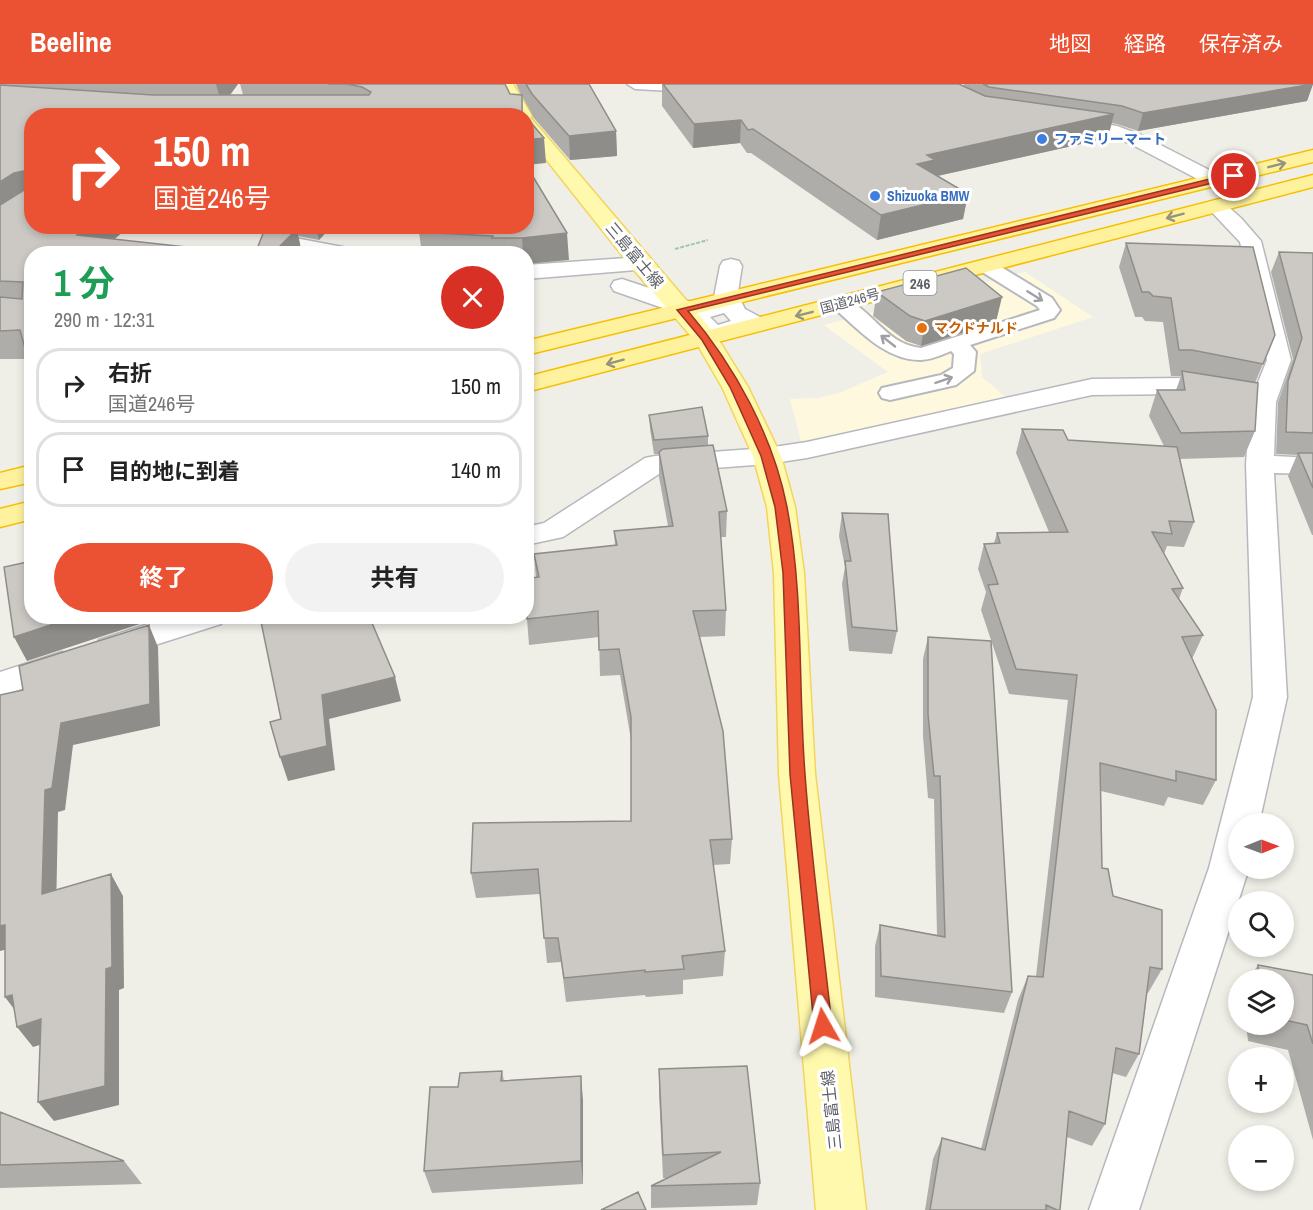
<!DOCTYPE html>
<html lang="ja">
<head>
<meta charset="utf-8">
<style>
	body { margin:0; font-family:"Archivo Narrow","Noto Sans JP",sans-serif; background:#f2f2f2; color:#222; height:100vh; display:flex; flex-direction:column; font-size:22px; white-space:nowrap }
	* { box-sizing:border-box; margin:0 }
	p { font-size:20px; color:#767676 }
	.icon { flex:none; width:33px; height:33px; fill:none; stroke:currentColor; stroke-width:2; stroke-linecap:round; stroke-linejoin:round }
	.map { position:relative; flex:1; overflow:hidden }
	.details { position:absolute; left:24px; top:162px; width:510px; height:378px; display:flex; flex-direction:column; background:#fff; border-radius:24px; box-shadow:0 3px 9px #0003 }
	.details>* { flex:none }
	.hud { position:absolute; left:24px; top:24px; width:510px; height:126px; border-radius:24px; box-shadow:0 3px 9px #0003; background:#ea5233; color:#fff; overflow:hidden }
	.needle { width:39px; rotate:89deg }
	.tools { position:absolute; left:1228px; top:729px; display:grid; gap:12px }
	.tools a { display:grid; place-items:center; width:66px; height:66px; border-radius:50%; background:#fff; box-shadow:0 3px 9px #0003; font-size:30px }
	.pin { position:absolute; display:grid; place-items:center; width:51px; height:51px; color:#fff; margin:-26px; border:3px solid #fff; border-radius:50%; box-shadow:0 2px 6px #0007 }
	.me { position:absolute; width:66px; margin:-33px; rotate:354deg; stroke-linejoin:round; filter:drop-shadow(0 0 4px #0008) }
	.turn { display:flex; align-items:center; gap:21px; height:126px; padding:0 30px; font-size:27px }
	.turn .icon { width:78px; height:78px; stroke-width:2.5 }
	.turn b { display:block; font-size:42px; line-height:51px }
	.round { display:grid; place-items:center; flex:none; width:63px; height:63px; border-radius:32px; background:#f2f2f2 }
	.head { display:flex; align-items:center; justify-content:space-between; height:102px; padding:0 30px }
	h1 { font-size:36px; font-weight:700; line-height:45px; color:#1e9e55 }
	.button { display:flex; gap:12px; margin-top:auto; padding:12px 30px }
	.button a { flex:1; height:69px; border-radius:36px; background:#ea5233; color:#fff; font-size:24px; font-weight:700; line-height:69px; text-align:center }
	.button a+a { background:#f2f2f2; color:#222 }
	ul { padding:0; list-style:none }
	li { display:flex; align-items:center; gap:18px; height:75px; margin:0 12px 9px; padding:0 18px; border:3px solid #e0e0e0; border-radius:24px }
	li div { flex:1 }
	li b { display:block; font-size:22px }
	li em { font-style:normal }
	header { display:flex; align-items:center; gap:36px; box-sizing:border-box; height:84px; padding:0 30px; background:#ea5233; color:#fff }
	header strong { font-size:28px }
	nav { display:flex; gap:33px; margin-inline-start:auto; font-size:21px }
	.map>svg:first-child { display:block }
	.commercial { fill:#fef9de }
	.lines { fill:none; stroke-linecap:round; stroke-linejoin:round }
	.service-casing { stroke:#b7b8bd; stroke-width:4 }
	.pedestrian-casing { stroke:#b7b8bd; stroke-width:3 }
	.minor-casing { stroke:#b7b8bd; stroke-width:3 }
	.primary-casing { stroke:#f2d55e; stroke-width:3 }
	.trunk-casing { stroke:#f7bf00; stroke-width:3 }
	.path { stroke:#9dc8ad; stroke-width:2; stroke-dasharray:4 1.5; stroke-linecap:butt }
	.service { fill:#fff; fill-rule:evenodd }
	.pedestrian { fill:#fff; fill-rule:evenodd }
	.minor { fill:#fff; fill-rule:evenodd }
	.primary { fill:#fff9ad; fill-rule:evenodd }
	.trunk { fill:#fef29f; fill-rule:evenodd }
	.wall { fill:#afada9 }
	.shaded-wall { fill:#8f8d89 }
	.building { fill:#ccc9c4; stroke:#8f8d89; stroke-width:1.5 }
	.oneway { stroke:#96947b }
	.oneway2 { stroke:#9ea0a4 }
	.route { fill:#ea5233; stroke:#983521; stroke-width:1.5 }
	.shop-dot { fill:#3f7fe0; stroke:#fff; stroke-width:2 }
	.food-dot { fill:#e8710a; stroke:#fff; stroke-width:2 }
	.labels { text-anchor:middle; dominant-baseline:central; stroke-width:6; stroke-linejoin:round; paint-order:stroke }
	.far-shop-label { font-size:14px; font-weight:bold; fill:#366cbe; stroke:#fff; text-anchor:start }
	.far-street-label { font-size:14px; fill:#5e6167; stroke:#fff }
	.far-food-label { font-size:14px; font-weight:bold; fill:#c56008; stroke:#fff; text-anchor:start }
	.shield { fill:#fff; stroke:#8e9095; stroke-width:1.5 }
	.shield-label { font-size:15px; font-weight:bold; fill:#5e6167 }
	.street-label { font-size:16px; fill:#5e6167; stroke:#fff }
</style>
</head>
<body>
<header>
<strong>Beeline</strong>
<nav><a>地図</a><a>経路</a><a>保存済み</a></nav>
</header>
<div class="map">
<svg width="1313" height="1126" viewBox="0 0 1313 1126">
	<rect width="100%" height="100%" fill="#f0efe7"/>
	<!-- commercial -->
	<path class="commercial" d="M1025 188 1093 233 980 270 982 293 1009 316 918 336 801 357 790 315 818 314 839 309 888 288 824 241Z"/>
	<g class="lines">
		<defs>
			<path id="service" d="M986 176 993 178 1052 214 1060 226 1054 234 970 261 976 268 974 287 956 301 890 316 882 314 879 309 882 304 941 291 953 284 954 270 951 267C942 271 930 276 920 276 885 276 858 245 834 224L831 220 834 216C839 215 844 213 848 216 874 229 888 261 921 264L1040 226 1037 222 979 186 977 182 979 178Z"/>
			<path id="pedestrian" d="M731 175 739 177 742 182 737 214 740 215 745 225 762 234 766 239 762 244 709 257 701 255 696 245 680 230 614 207 611 202 614 197 622 195 700 221 713 218 720 182 723 177ZM724 229 731 237 718 241 710 233Z"/>
			<path id="minor" d="M627 0H711L715 4 707 9 635 5Z
				M1064 34 1117 42 1141 51 1221 92 1224 96 1221 100H1207L1129 59 1107 51 1058 43 1055 39 1058 35Z
				M1216 116 1223 118 1241 134 1261 157 1291 276 1276 318 1274 372 1313 374V390L1274 389 1287 613 1259 740H1239V784H1249L1139 1126H1089L1209 784 1253 613 1246 380 1250 323 1183 310 1092 311 807 374 767 380 662 388 563 453 526 461V443L544 439 645 374 655 372 767 364 807 358 1092 295 1183 294 1254 308 1267 276 1240 158 1206 122 1209 118Z
				M264 142H285L295 154 348 164 356 165 358 170C337 170 299 174 281 164 274 160 267 152 264 146Z
				M641 173 649 175 652 180 649 185 526 195V181Z
				M173 532H226L221 540 111 575 99 572 94 564 99 556Z
				M62 568 74 572 79 580 74 588 0 612V588Z"/>
			<path id="primary" d="M497 0H513L532 32 531 34 715 250 748 303 781 372 795 423 804 489 815 690 866 1126H816L779 690 774 489 767 423 753 372 722 303 696 258 633 185 526 50V32H514Z"/>
			<path id="trunk" d="M1313 66V78L526 271V257Z
				M1313 91V103L526 308V293Z
				M32 381V398L0 405V389Z
				M32 417V435L0 443V425Z"/>
		</defs>
		<!-- service casing -->
		<use href="#service" class="service-casing"/>
		<!-- pedestrian casing -->
		<use href="#pedestrian" class="pedestrian-casing"/>
		<!-- minor casing -->
		<use href="#minor" class="minor-casing"/>
		<!-- primary casing -->
		<use href="#primary" class="primary-casing"/>
		<!-- trunk casing -->
		<use href="#trunk" class="trunk-casing"/>
		<!-- path -->
		<path class="path" d="M675 165 708 156"/>
		<!-- service -->
		<use href="#service" class="service"/>
		<!-- pedestrian -->
		<use href="#pedestrian" class="pedestrian"/>
		<!-- minor -->
		<use href="#minor" class="minor"/>
		<!-- primary -->
		<use href="#primary" class="primary"/>
		<!-- trunk -->
		<use href="#trunk" class="trunk"/>
	</g>
	<!-- wall -->
	<path class="wall" d="M0 0H238L230 11H243L240 0H505L510 10 521 11 516 0H589L616 47 617 72 570 76 534 34 522 12 523 29 32 32V287L28 275H0Z
		M662 0 963 2 964 0H1313L1307 17 1138 47 1117 40 1111 39 1108 54 938 92 968 110 963 135 877 156 751 69H747L740 59 693 64 662 22Z
		M288 142H332L319 156 298 152 302 170Z
		M351 142H526L569 176 526 170H422L419 148 420 147Z
		M1126 159 1275 251 1255 299V347L1244 373 1180 375 1194 438 1184 463 1167 462 1164 470 1183 504 1179 515 1203 551 1192 575 1216 696 1203 721 1168 713 1164 722 1101 707 1102 784 1113 812 1162 885 1148 909H1147L1139 970 1126 993 1112 989 1105 1040 1092 1062 1067 1053 1060 1126H925L933 1075 942 1054 981 1065 1018 916 1028 892H1036L1068 616 1009 610 981 526 986 508 978 485 984 460 994 459 997 449 1049 448 1016 369 1022 345 1068 356 1164 362 1149 332 1157 306H1176L1181 292H1171L1163 238 1145 237 1142 233H1135L1119 183Z
		M1279 168 1313 169V451H1312L1288 392 1297 371 1276 370 1278 318 1293 275 1271 188Z
		M877 208 996 238 921 262 906 257 873 232Z
		M649 331 708 352V362L727 427 726 453H721L726 526 725 552 700 553 732 755 730 780 713 781 725 867 723 892 683 896V910L646 913 645 911 566 918 561 878 547 879 540 810 476 814 471 789 631 737V656L620 591 600 592 599 553 529 561 527 535 536 494 534 470 615 462 614 447 668 442 659 393V370H654L650 345Z
		M842 429 897 547 892 570 849 567 842 500 845 483 839 452Z
		M928 553 1012 908 1004 929 875 913V862L880 841 937 851 934 715 928 714 923 652V575Z
		M1258 881 1313 891V1056L1288 966 1248 957 1246 940H1284V896H1248Z
		M659 985 760 1099 757 1121 651 1124V1102L667 1094H663L659 1009Z
		M502 987 504 997 583 1016V1100L432 1109 424 1087 458 1003Z
		M0 1028 124 1077 142 1100 0 1104Z"/>
	<!-- shaded-wall -->
	<path class="shaded-wall" d="M216 0H238L222 22Z
		M1313 0 1307 17 1138 47 1143 29Z
		M1114 30 1108 54 932 93 917 80 927 71Z
		M741 36 740 59 693 64 694 40Z
		M616 47 617 72 570 76 569 52Z
		M544 54 546 79 526 81V56Z
		M24 87V114L0 130V98L14 89Z
		M968 110 963 135 877 156 881 131Z
		M89 142H130L97 170 77 151Z
		M316 142H332L319 156Z
		M297 145 302 170H272Z
		M567 149 569 176 526 180V170H523L522 154Z
		M1002 213 996 238 921 262 925 237Z
		M78 532H164L27 577 14 553Z
		M149 541 158 563 160 642 73 661 65 726 58 728 56 831 42 810 45 706 61 639Z
		M395 593 401 617 329 635 335 686 288 697 280 673 322 611Z
		M111 790 123 812 124 904 119 906V1021L54 1037 38 1018Z
		M5 841 20 862 0 867V842Z
		M12 911 20 933 5 913Z
		M41 935 56 956 33 963 17 943Z
		M581 992 583 1016V1100L581 1077Z"/>
	<!-- building -->
	<path class="building" d="M328 0H505L510 10 522 11V28L526 32H32V142H89L77 151 250 170H32L31 286 20 246 0 247V213L22 215 23 198 0 197V121L24 106V87L14 89 0 98V1L153 11H369L371 8 362 3 347 0Z
		M526 0H589L616 47 569 52 532 10Z
		M663 0H959L985 12 1114 30 927 71 935 76 917 80 968 110 881 131 753 45 748 46 741 36 694 40Z
		M983 0H1313L1143 29 1122 22 989 3Z
		M526 33 544 54 526 56Z
		M526 81 567 149 522 154H492L493 152 419 148 422 142H526Z
		M266 142H281L297 145 272 170H255Z
		M1126 159 1253 163 1275 251 1263 280 1192 266H1179L1171 214 1153 212 1149 208H1142Z
		M1279 168 1313 169V349L1286 348 1288 297 1302 254Z
		M966 184 1002 213 925 237 910 232 877 208Z
		M1182 287 1258 299 1255 347 1181 349 1157 306H1185Z
		M702 323 708 352 654 356 649 331Z
		M1022 345 1063 346 1068 356 1177 363 1194 438 1169 437 1172 450 1152 448 1183 504 1172 505 1203 551 1182 553 1216 626V696L1176 687V697L1100 679 1102 784 1108 785 1113 812 1162 826V885L1150 883 1139 970 1116 964 1105 1040 1069 1027 1060 1126H1057L1046 1121V1126H930L942 1054 985 1066 1028 892 1043 893 1077 591 1016 585 988 501 998 500 984 460 1000 459 997 449 1068 448Z
		M713 361 727 427 719 428 726 526 693 527 723 647 732 755 710 756 725 867 682 872 684 885 645 888V886L564 894 558 854H544L538 785 471 789 473 739 631 737V633L619 565 599 566 598 527 527 535 526 495 539 493 534 470 617 461 614 447 673 442 659 368 663 365Z
		M1298 369H1313V404Z
		M842 429 888 430 897 547 852 543 845 477H851Z
		M32 477V532H78L14 553 4 483Z
		M369 532 395 593 322 611 327 662 280 673 270 638 281 635 260 533Z
		M149 541 150 620 61 639 52 704 45 706 42 810 111 790 112 883 106 885 105 1002 38 1018 41 935 17 943 12 911 5 913V841L0 842V611L23 606 19 582Z
		M928 553 991 557 1012 908 881 892 880 841 945 853 940 692H934L928 630Z
		M1258 881 1313 891V960L1307 941 1284 936V896H1260Z
		M747 982 760 1099 651 1102 721 1068 663 1071 659 985Z
		M502 987 501 997 581 992V1077L424 1087 430 1003H458L460 989Z
		M0 1028 124 1077 0 1081Z
		M638 1108 646 1126H601Z"/>
	<!-- one-way arrows -->
	<defs><path id="oneway-shaft" d="M-6 0H5M1.5-3L5.5 0L1.5 3" fill="none" stroke-width="1.6" stroke-linecap="round" stroke-linejoin="round" transform="scale(1.5)"/></defs>
	<g class="oneway">
		<use href="#oneway-shaft" transform="translate(1277 81) rotate(-14)"/>
		<use href="#oneway-shaft" transform="translate(1175 132) rotate(165)"/>
		<use href="#oneway-shaft" transform="translate(804 230) rotate(166)"/>
		<use href="#oneway-shaft" transform="translate(615 278) rotate(165)"/>
	</g>
	<g class="oneway2">
		<use href="#oneway-shaft" transform="translate(1035 212) rotate(32)"/>
		<use href="#oneway-shaft" transform="translate(888 257) rotate(-142)"/>
		<use href="#oneway-shaft" transform="translate(944 296) rotate(-19)"/>
	</g>
	<!-- route -->
	<path class="route" d="M1234 89 1238 92 1237 93 688 227C735 282 773 352 787 423 804 511 798 602 805 690 811 774 823 858 832 942L829 948 823 951 816 948 814 942 790 690 783 489 775 423 761 372 730 303 702 256 677 226Z"/>
	<!-- markers -->
	<g class="shop-dot">
		<circle cx="1042" cy="55" r="6"/>
		<circle cx="875" cy="112" r="6"/>
	</g>
	<circle class="food-dot" cx="922" cy="244" r="6"/>
	<g class="labels">
		<!-- far-shop labels -->
		<g class="far-shop-label">
			<text x="1054" y="55">ファミリーマート</text>
			<text x="887" y="112">Shizuoka BMW</text>
		</g>
		<!-- far-street labels -->
		<g class="far-street-label">
			<text transform="translate(850 217) rotate(-15)">国道246号</text>
		</g>
		<!-- far-food labels -->
		<g class="far-food-label">
			<text x="934" y="244">マクドナルド</text>
		</g>
		<!-- shield labels -->
		<rect class="shield" x="903.5" y="187" width="33" height="24" rx="4.5"/>
		<g class="shield-label">
			<text x="920" y="199">246</text>
		</g>
		<!-- street labels -->
		<g class="street-label">
			<text transform="translate(635 171) rotate(50)">三島富士線</text>
			<text transform="translate(831 1026) rotate(-96)">三島富士線</text>
		</g>
	</g>
</svg>
<div class="tools">
<a><svg class="needle" viewBox="-14 -14 28 28"><path d="M0-13l5 13h-10z" fill="#e53935"/><path d="M0 13l5-13h-10z" fill="#767676"/></svg></a>
<a><svg class="icon" aria-label="search" viewBox="0 0 24 24"><circle cx="10" cy="10" r="6"/><path d="M15 15l6 6"/></svg></a>
<a><svg class="icon" aria-label="layers" viewBox="0 0 24 24"><path d="M12 4l9 5-9 5-9-5zM3 14l9 5 9-5"/></svg></a>
<a>+</a>
<a>−</a>
</div>
<div class="pin" style="left:1234px;top:92px;background:#d93025"><svg class="icon" aria-label="arrive" viewBox="0 0 24 24"><path d="M6 21V4h12l-3 4 3 4H6"/></svg></div>
<svg class="me" style="left:823px;top:942px" viewBox="-20 -20 40 40"><path d="M0-17L14 15 0 8-14 15z" fill="#ea5233" stroke="#fff" stroke-width="4"/></svg>
<div class="hud">
<div class="turn"><svg class="icon" aria-label="right" viewBox="0 0 24 24"><path d="M7 20v-9h11M14 6l5 5-5 5"/></svg><div><b>150 m</b>国道246号</div></div>
</div>
<section class="details">
<div class="head"><div><h1>1 分</h1><p>290 m · 12:31</p></div><a class="round" style="background:#d93025;color:#fff"><svg class="icon" aria-label="close" viewBox="0 0 24 24"><path d="M6 6l12 12M18 6L6 18"/></svg></a></div>
<ul>
<li><svg class="icon" aria-label="right" viewBox="0 0 24 24"><path d="M7 20v-9h11M14 6l5 5-5 5"/></svg><div><b>右折</b><p>国道246号</p></div><em>150 m</em></li>
<li><svg class="icon" aria-label="arrive" viewBox="0 0 24 24"><path d="M6 21V4h12l-3 4 3 4H6"/></svg><div><b>目的地に到着</b></div><em>140 m</em></li>
</ul>
<div class="button"><a>終了</a><a>共有</a></div>
</section>
</div>
</body>
</html>
